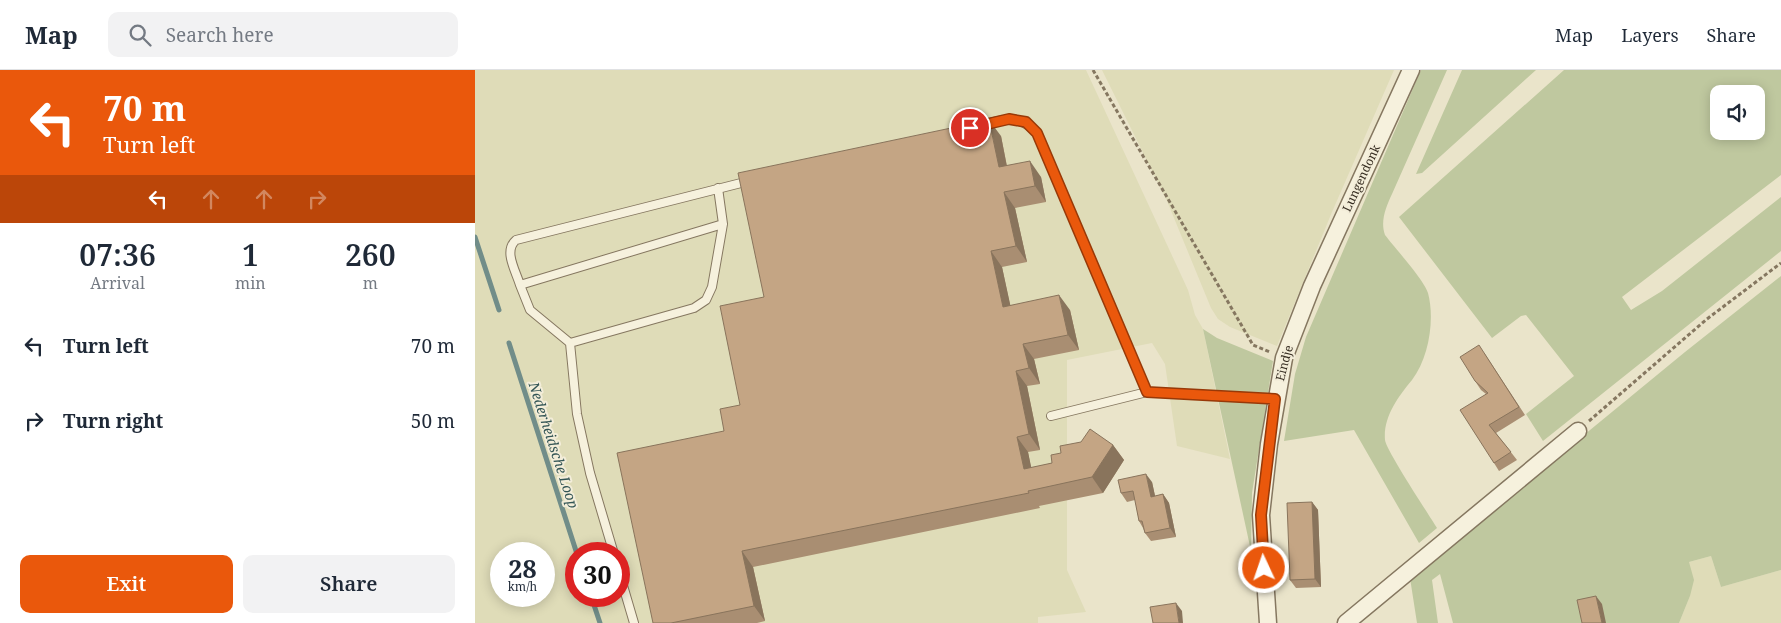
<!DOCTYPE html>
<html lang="en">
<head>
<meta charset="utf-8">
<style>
	body { margin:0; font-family:"Noto Serif",serif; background:#f2f2f3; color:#1f2937; height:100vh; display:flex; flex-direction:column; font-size:19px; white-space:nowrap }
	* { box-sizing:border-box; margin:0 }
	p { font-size:16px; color:#747a83 }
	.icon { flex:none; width:28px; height:28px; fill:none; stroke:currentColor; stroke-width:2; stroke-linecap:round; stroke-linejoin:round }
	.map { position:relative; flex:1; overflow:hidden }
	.panel { display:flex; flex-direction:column; background:#fff; width:475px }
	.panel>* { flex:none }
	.top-card { background:#ea580c; color:#fff; overflow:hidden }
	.buttons { position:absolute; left:1235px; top:15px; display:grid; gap:10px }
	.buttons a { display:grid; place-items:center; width:55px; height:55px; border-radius:10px; background:#fff; box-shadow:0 2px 12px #0003; font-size:25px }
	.speed { position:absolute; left:15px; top:472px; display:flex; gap:10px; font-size:25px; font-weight:700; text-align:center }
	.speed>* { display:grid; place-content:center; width:65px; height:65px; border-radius:50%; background:#fff; box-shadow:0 2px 12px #0003; line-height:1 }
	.speed small { font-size:12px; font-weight:400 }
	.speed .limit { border:8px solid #d22; background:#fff; color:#111 }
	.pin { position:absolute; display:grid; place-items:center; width:42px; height:42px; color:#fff; margin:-21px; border:2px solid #fff; border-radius:50%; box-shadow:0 1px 5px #0007 }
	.me { position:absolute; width:55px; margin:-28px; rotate:357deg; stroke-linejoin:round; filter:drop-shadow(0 0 4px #0008) }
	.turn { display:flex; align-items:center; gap:18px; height:105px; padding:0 20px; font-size:22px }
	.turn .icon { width:65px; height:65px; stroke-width:2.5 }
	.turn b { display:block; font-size:35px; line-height:42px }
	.lanes { display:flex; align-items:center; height:48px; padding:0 20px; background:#0003; justify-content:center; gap:25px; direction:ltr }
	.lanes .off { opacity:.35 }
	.eta { display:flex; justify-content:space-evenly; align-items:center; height:85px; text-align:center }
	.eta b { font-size:30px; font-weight:600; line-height:35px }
	.action { display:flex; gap:10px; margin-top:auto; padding:10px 20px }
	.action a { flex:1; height:58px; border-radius:10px; background:#ea580c; color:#fff; font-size:20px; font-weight:600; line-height:58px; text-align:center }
	.action a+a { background:#f2f2f3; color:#1f2937 }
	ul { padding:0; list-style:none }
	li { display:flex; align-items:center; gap:15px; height:75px; padding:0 20px }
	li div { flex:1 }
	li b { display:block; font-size:19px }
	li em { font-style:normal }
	header { display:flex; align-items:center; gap:30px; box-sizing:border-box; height:70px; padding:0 25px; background:#fff; border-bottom:1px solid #e0e1e3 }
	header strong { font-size:24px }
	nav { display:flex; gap:28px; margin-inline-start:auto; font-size:18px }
	.search { width:350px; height:45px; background:#f2f2f3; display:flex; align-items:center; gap:12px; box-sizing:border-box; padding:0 18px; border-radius:10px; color:#747a83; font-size:19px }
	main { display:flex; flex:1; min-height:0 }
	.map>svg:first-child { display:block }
	.farmland { fill:#dfdcb8; fill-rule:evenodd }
	.green { fill:#bfc89f; fill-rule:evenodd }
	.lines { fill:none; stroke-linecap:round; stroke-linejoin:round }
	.stream { stroke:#718d89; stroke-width:5 }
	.service-casing { stroke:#857760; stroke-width:10 }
	.minor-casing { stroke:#857760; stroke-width:19 }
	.path { stroke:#857760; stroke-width:3; stroke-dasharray:4 2.5; stroke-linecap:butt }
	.service { stroke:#f6f1dd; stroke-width:8 }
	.minor { stroke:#f6f1dd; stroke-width:16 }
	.wall { fill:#a98e72 }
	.shaded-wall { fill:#89745c }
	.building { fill:#c4a584; stroke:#89745c }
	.route-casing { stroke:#983908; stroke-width:12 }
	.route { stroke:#ea580c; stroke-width:9 }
	.labels { text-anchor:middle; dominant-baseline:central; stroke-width:4; stroke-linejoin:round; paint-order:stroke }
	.street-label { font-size:12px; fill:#372e22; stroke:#f3edd9 }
	.water-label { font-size:14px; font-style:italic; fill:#355; stroke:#f3edd9 }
</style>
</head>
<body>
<header>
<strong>Map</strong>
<div class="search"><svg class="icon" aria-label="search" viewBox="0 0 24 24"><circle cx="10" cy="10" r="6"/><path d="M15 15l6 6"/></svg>Search here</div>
<nav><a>Map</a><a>Layers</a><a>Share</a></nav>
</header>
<main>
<section class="panel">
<div class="top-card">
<div class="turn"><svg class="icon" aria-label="left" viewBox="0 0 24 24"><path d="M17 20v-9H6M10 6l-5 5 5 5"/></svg><div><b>70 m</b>Turn left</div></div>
<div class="lanes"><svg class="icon" aria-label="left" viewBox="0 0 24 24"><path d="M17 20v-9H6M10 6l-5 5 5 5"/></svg><svg class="icon off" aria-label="ahead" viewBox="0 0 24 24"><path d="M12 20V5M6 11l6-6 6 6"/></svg><svg class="icon off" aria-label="ahead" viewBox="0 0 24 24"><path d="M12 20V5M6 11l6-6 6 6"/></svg><svg class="icon off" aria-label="right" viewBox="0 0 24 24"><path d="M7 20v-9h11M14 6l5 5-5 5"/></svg></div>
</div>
<div class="eta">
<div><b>07:36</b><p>Arrival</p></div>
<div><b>1</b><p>min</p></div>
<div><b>260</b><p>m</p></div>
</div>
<ul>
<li><svg class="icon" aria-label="left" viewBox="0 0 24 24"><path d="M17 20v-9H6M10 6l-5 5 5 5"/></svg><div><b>Turn left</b></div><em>70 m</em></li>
<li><svg class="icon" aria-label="right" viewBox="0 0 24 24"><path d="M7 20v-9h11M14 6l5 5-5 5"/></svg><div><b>Turn right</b></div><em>50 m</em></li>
</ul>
<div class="action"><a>Exit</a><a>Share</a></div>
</section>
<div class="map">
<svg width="1306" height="553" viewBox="0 0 1306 553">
	<rect width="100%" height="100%" fill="#eae4ca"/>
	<!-- farmland -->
	<path class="farmland" d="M0 0H611L713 220 720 245 728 259 755 389 702 376 690 294 677 273 592 290V500L611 542 563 547V553H0ZM26 484H69V526H26ZM101 484H144V526H101Z
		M627 0H919L857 142 802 276 755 257 743 249 736 238 692 131Z
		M1236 486 1246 517 1306 500V553H1204L1215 526 1214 492Z"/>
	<!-- green -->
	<path class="green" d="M946 0H972L917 124C911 137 905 151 910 165 919 177 950 211 953 223 960 249 954 288 937 310 923 327 908 347 910 370 911 380 954 445 962 458L944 473 879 360 809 371 820 304 831 267Z
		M987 0H1061L947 103 941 104Z
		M1089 0H1306V105L1147 227 1156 240 1187 221 1306 127V181L1068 371 1051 344 1099 306 1051 245 1046 246 1017 268 924 147ZM1244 24H1281V61H1244Z
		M1306 206V500L1246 517 1236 486 1214 492 1219 510 1215 526 1204 553H978L965 504 957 510 963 553H942L935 508 1210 282Z
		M728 259 742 268 798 291 777 423 776 481Z"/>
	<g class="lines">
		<!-- stream -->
		<path class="stream" d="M0 167 24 240
			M34 273 102 484
			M116 526 125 553"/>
		<defs>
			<path id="service" d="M506 55C531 49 542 43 562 63L672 322
				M248 154 45 215C41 201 28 181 41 170L274 111
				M45 215 55 240 95 273
				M576 346 672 322 801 329
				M139 484 115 403 102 344 95 273 219 238 231 230 237 217 248 154 243 118
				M144 502 159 553"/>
			<path id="minor" d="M793 553 786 445 794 374 809 288 837 216 936 0
				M871 553 1103 361"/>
		</defs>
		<!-- service casing -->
		<use href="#service" class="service-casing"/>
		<!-- minor casing -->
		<use href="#minor" class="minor-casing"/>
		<!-- path -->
		<path class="path" d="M618 0 778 275 795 282
			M1114 351 1232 249 1306 193"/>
		<!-- service -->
		<use href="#service" class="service"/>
		<!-- minor -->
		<use href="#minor" class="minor"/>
	</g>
	<!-- wall -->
	<path class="wall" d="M526 66 532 96 566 107 571 132 540 138 552 192 527 197 535 235 595 240 604 280 559 289 565 314 552 316 565 380 553 382 556 398 577 393 638 375 649 390 628 423 564 436 565 438 278 497 290 551 282 553H178L249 361 265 335 289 227Z
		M1010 284 1050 345 1021 363 1042 390 1024 401 1019 393 1011 324 1006 320 1000 311Z
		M677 412 680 426 688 424 694 433 701 467 676 471 670 463 668 458 664 451 660 430 652 432 646 423Z
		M837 432 843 440 846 517 821 518 815 510Z"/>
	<!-- shaded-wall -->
	<path class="shaded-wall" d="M514 50 526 66 535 113 524 97Z
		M555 91 566 107 571 132 560 116Z
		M529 122 540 138 552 192 541 176Z
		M516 181 527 197 539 252 528 237Z
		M584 225 595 240 604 280 593 265Z
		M548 274 559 289 565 314 554 298Z
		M541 301 552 316 565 380 554 364Z
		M542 367 553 382 560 415 549 399Z
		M638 375 649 390 628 423 617 407Z
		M671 404 677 412 682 435 676 427Z
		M688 424 694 433 701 467 695 458Z
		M837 432 843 440 846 517 840 509Z
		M267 481 278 497 290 551 279 536Z
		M1121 526 1127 534 1131 553H1127Z
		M701 533 707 541 708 553H704Z"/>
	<!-- building -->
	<path class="building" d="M514 50 524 97 555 91 560 116 529 122 541 176 516 181 528 237 584 225 593 265 548 274 554 298 541 301 554 364 542 367 549 399 577 393 576 385 586 383 585 376 606 372 615 359 638 375 617 407 553 421 554 423 267 481 279 536 196 553H178L142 383 249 361 245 339 265 335 245 236 289 227 263 103Z
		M1004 275 1044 337 1014 355 1036 382 1019 393 985 340 1013 323 1000 311 985 287Z
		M671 404 676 427 688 424 695 458 670 463 667 451H664L658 421 646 423 643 410Z
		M837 432 840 509 815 510 812 433Z
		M1121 526 1127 553H1107L1102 530Z
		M701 533 704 553H678L675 537Z"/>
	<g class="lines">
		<defs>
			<path id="route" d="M495 58 534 49 551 52 562 63 672 322 800 329 786 445 789 498"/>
		</defs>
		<!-- route casing -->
		<use href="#route" class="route-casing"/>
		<!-- route -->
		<use href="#route" class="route"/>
	</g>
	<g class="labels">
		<!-- street labels -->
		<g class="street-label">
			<text transform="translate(886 108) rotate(-65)">Lungendonk</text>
			<text transform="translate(809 293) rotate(-75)">Eindje</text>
		</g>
		<!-- water labels -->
		<g class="water-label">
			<text transform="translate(79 375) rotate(72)">Nederheidsche Loop</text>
		</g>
	</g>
</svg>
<div class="buttons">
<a><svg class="icon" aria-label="sound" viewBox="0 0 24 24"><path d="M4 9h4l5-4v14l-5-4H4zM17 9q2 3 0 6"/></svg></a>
</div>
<div class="speed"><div>28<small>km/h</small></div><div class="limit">30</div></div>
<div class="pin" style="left:495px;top:58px;background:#d93025"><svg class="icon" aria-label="arrive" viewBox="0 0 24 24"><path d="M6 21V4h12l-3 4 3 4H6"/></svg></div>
<svg class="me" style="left:789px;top:498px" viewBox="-20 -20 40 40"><circle r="17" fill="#ea580c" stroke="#fff" stroke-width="3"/><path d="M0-11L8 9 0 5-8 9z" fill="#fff"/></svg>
</div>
</main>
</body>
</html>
